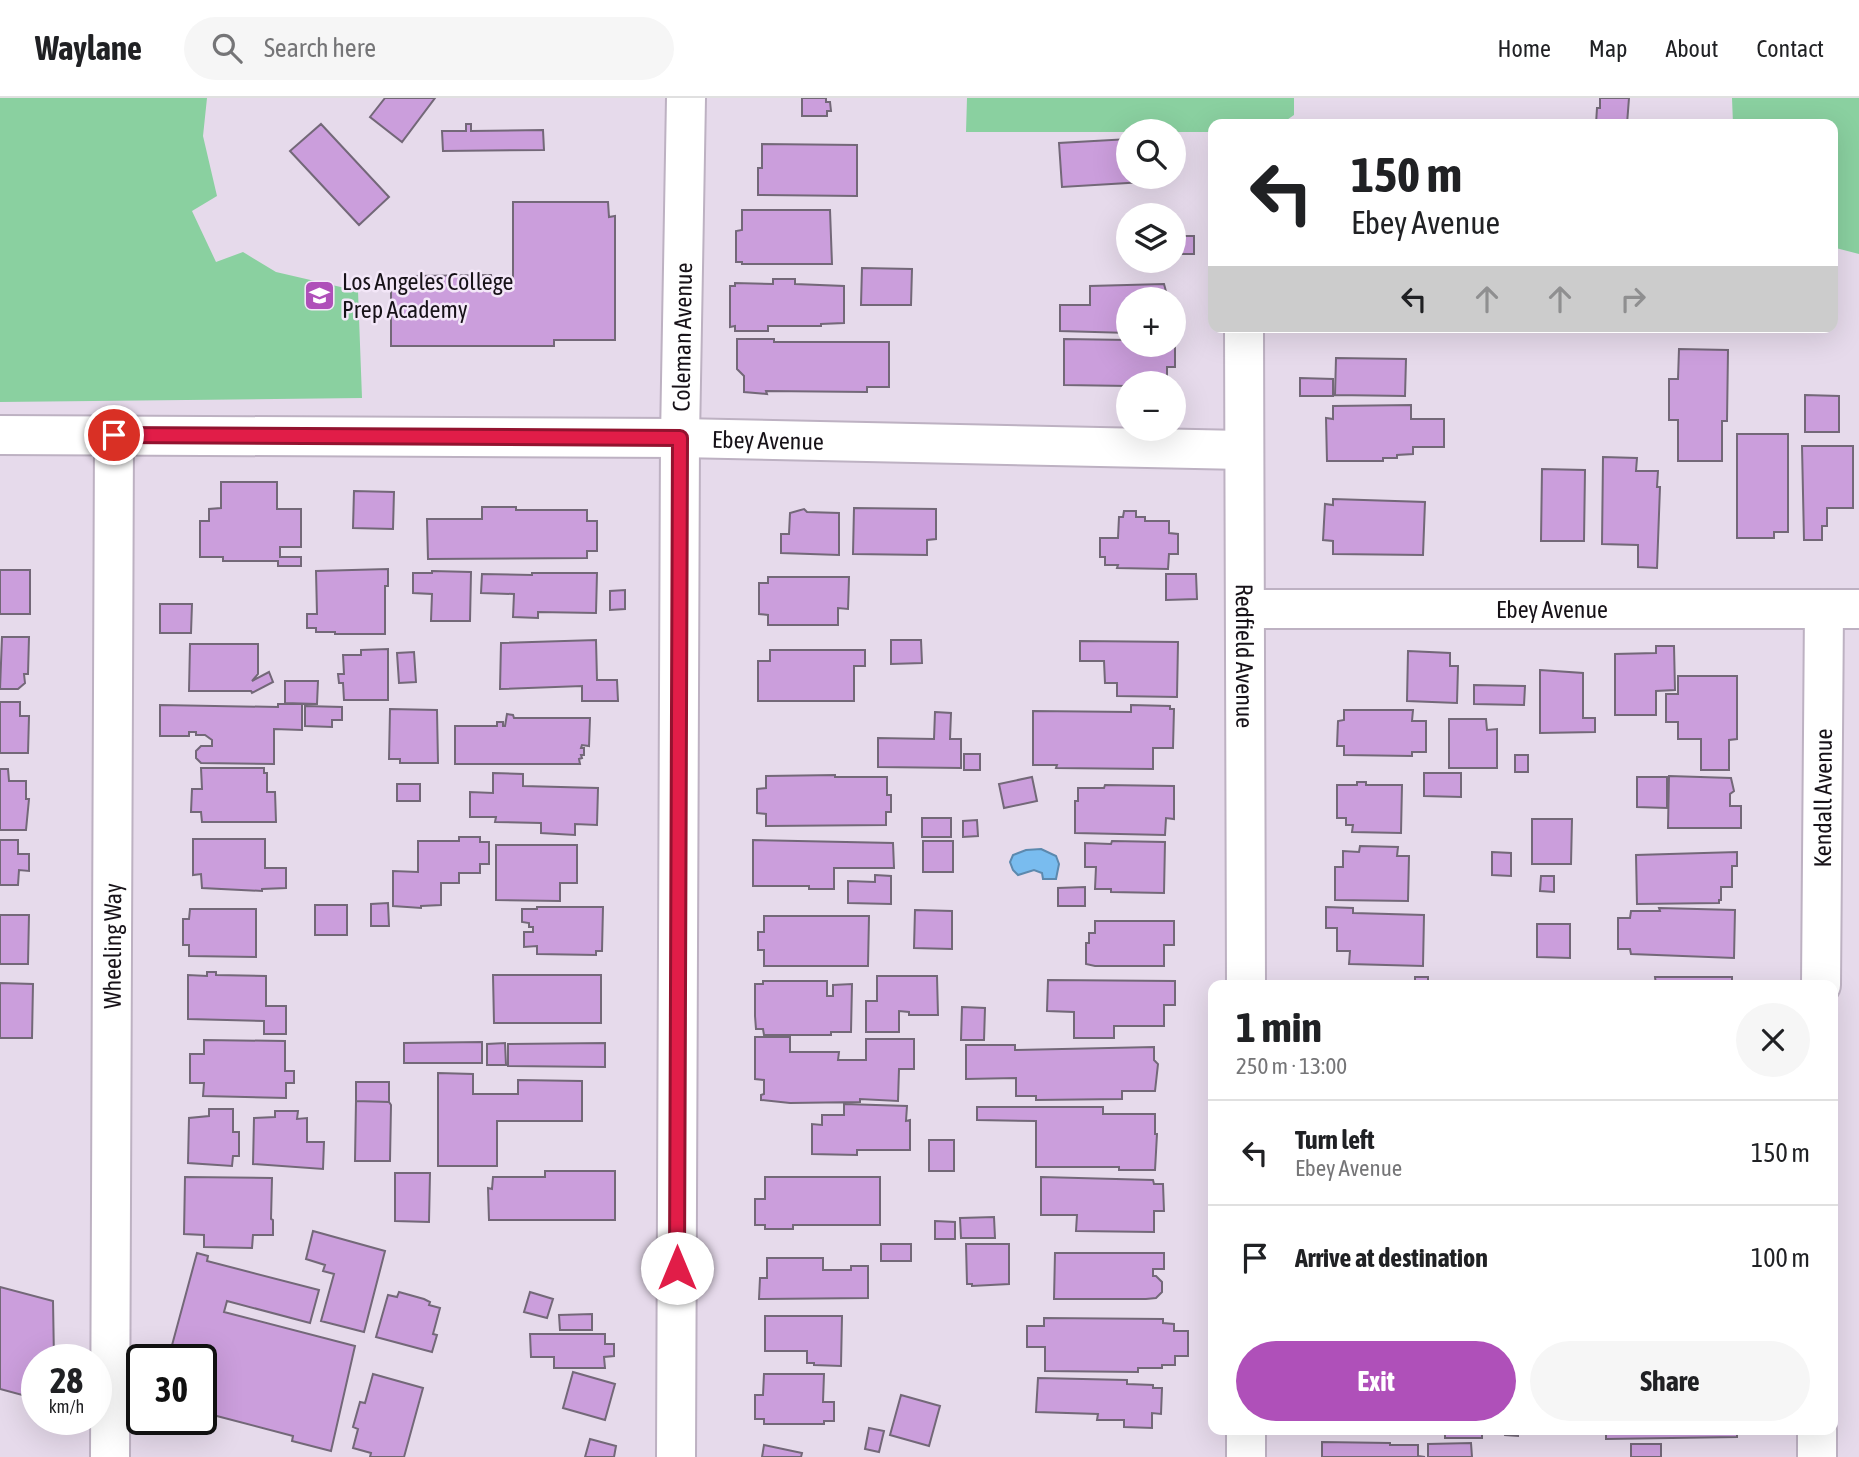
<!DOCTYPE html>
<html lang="en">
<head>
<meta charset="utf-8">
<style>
	body { margin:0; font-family:"Asap Condensed",sans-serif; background:#f6f6f6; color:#202124; height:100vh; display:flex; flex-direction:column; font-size:26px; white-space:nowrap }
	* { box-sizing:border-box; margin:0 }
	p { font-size:23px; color:#757577 }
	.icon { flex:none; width:38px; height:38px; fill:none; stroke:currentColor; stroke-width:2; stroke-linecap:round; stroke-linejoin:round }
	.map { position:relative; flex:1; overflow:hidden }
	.details { position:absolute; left:1208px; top:882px; width:630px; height:455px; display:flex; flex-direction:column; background:#fff; border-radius:14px; box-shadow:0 7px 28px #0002 }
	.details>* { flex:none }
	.top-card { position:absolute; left:1208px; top:21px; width:630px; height:214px; border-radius:14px; box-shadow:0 7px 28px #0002; background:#fff; color:#202124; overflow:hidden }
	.fabs { position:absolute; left:1116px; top:21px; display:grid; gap:14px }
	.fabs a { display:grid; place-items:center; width:70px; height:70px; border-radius:50%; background:#fff; box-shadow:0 7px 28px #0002; font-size:35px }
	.speed { position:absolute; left:21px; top:1246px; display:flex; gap:14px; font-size:35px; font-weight:700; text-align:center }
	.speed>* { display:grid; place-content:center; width:91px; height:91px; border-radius:50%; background:#fff; box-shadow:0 7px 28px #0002; line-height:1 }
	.speed small { font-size:18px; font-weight:400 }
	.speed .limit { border:4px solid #111; border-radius:10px; background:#fff; color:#111 }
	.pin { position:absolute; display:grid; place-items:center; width:60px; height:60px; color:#fff; margin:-30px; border:4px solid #fff; border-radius:50%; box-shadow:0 2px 7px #0007 }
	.me { position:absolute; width:77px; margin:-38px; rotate:0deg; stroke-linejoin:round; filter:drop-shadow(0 0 5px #0008) }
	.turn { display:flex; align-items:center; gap:24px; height:147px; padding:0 28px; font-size:32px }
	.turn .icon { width:91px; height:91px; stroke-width:2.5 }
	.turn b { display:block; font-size:49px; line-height:60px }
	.lanes { display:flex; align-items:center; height:66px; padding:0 28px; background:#0003; justify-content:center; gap:35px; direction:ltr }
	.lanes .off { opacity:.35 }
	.round { display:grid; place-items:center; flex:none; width:74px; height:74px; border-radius:37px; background:#f6f6f6 }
	.overview { display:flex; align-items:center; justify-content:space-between; height:119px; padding:0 28px }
	h1 { font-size:42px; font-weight:700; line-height:52px }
	.button { display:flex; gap:14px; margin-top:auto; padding:14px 28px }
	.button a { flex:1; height:80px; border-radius:42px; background:#af50b9; color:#fff; font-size:28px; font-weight:700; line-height:80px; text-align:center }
	.button a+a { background:#f6f6f6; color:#202124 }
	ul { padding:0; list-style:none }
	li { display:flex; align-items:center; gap:21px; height:105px; padding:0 28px; border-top:2px solid #e0e0e0 }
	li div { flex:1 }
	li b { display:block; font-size:26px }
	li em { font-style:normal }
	header { display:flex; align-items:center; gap:42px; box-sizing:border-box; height:98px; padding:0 35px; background:#fff; border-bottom:2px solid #e0e0e0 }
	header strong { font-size:33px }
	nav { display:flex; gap:38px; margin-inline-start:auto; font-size:24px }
	.search { width:490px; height:63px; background:#f6f6f6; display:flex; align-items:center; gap:18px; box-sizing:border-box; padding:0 24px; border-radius:38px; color:#757577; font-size:26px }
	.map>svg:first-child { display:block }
	.green { fill:#8ad0a0 }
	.water { fill:#79bcef; stroke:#5c89ae; stroke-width:2 }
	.building { fill:#cb9edc; stroke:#736878; stroke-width:2 }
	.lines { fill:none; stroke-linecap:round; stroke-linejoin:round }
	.minor-casing { stroke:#bdb1c2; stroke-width:42 }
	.minor { stroke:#fff; stroke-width:38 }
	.route-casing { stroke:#92132f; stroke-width:18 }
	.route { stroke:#e11d48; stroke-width:12 }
	.labels { text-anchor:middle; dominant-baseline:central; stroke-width:5; stroke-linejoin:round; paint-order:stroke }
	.poi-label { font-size:24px; fill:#171218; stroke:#f3e7f8; text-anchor:start }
	.street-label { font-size:24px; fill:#171218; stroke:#f3e7f8 }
</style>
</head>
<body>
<header>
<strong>Waylane</strong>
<div class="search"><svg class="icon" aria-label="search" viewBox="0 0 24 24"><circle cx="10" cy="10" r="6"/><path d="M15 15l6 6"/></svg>Search here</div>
<nav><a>Home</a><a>Map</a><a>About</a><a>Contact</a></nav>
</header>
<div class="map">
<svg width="1859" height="1359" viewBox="0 0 1859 1359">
	<rect width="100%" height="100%" fill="#e6daeb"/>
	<!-- green -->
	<path class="green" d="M0 0H207L203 38 217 98 192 113 216 164 243 154 276 174 358 193 362 300 0 304Z
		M967 0H1294V17L1281 26H1213V34H966Z
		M1732 0H1859V156L1832 149V26H1733Z"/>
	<!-- water -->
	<path class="water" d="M1041 751 1056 758 1059 766 1056 781H1043L1042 775 1034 772 1018 777 1013 772 1010 764 1013 757 1026 752Z"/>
	<!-- building -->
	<path class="building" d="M385 0H435L402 44 370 19Z
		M802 0H826V4H830L831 13H827V18H802Z
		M1600 0H1629L1627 26H1596L1597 10H1600Z
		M321 26 389 99 359 127 290 53Z
		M466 26H471V33L543 32 544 52 443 53 442 33H466Z
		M1129 41V79H1144V84L1062 89 1059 45Z
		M762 46 857 47V98L758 97V70H762Z
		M513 104H608L609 119 615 118V242H554V248H391V185H415V178L491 177 492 185H513Z
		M742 112H830L832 166H742V164H736V133L742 132Z
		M1174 138H1194V156H1174Z
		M862 170 912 171 911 207H861Z
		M773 181H795V186L844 188V225L821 226V228H768V233H735V228L730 229V188H735V185L773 186Z
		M1164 186 1168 201H1129V235L1060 233V207H1090V188Z
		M737 241H774V244H889V289H867V294L766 293 767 296 744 294V278L737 271Z
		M1064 241 1129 242V247H1174L1175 243V269H1167V285H1129V288L1064 287Z
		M1679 251 1728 252 1727 323H1722V363H1678V322H1669V281H1678Z
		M1336 260 1406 261 1405 298 1335 297Z
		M1300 280 1333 281V298H1300Z
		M1805 297 1839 298V334H1805Z
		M1411 307V321H1444V349H1413V356L1397 357V360H1383V363H1327L1326 320 1333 321V308Z
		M1737 336H1788V434H1774V440H1737Z
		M1802 348H1853V410H1827V428H1822V442H1804Z
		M1603 359 1637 360 1636 373H1658L1657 389H1660L1657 470 1638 469V447L1602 446Z
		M1542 371 1585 372 1584 443H1541Z
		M221 384H277V411H301V449H280V459H301V468H278V463H223V459H200V423H209V411L221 410Z
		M354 393 394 394 393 431 353 430Z
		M1333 401 1425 404 1423 457 1333 456V443L1323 442 1325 406 1333 407Z
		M482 409H516V412H587V423H597V453H587V460L428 461 427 421H482Z
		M854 410 936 411V441L927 442V457L853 456Z
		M804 411 807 414 839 415V457L781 455V436H789L790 415Z
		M1124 413H1136V419H1145V423H1169V435L1178 436V456H1169L1168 471 1117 470 1118 467H1105V459H1100V440H1118L1119 419H1123Z
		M388 471V488H385V536H335V534H316V530H307V516H317L316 473Z
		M0 472H30V516H0Z
		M432 473 471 474 470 523H431L432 496 413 495V475H432Z
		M532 475H597L596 515 538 514V520L513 519 514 496 481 495 482 476 532 477Z
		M1166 476H1196L1197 501 1166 502Z
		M768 479H849L848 511 838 510V527H768V517L759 516V485H768Z
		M625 492V511L610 512V493Z
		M160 506H192L191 535H160Z
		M2 539H29L28 576H24L25 585 18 591H0Z
		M596 542 597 582H617L618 603H582V588L500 591 501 545Z
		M891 542H921L922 565 891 566Z
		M1080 543 1178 544 1177 599 1117 598V585H1105L1104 563H1080Z
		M190 546H258V576L252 583 269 574 273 584 252 595 251 593H189Z
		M1656 548H1674L1675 592 1656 593V617H1615V556L1656 555Z
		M388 551V602H344L343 585H339L338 576H344L343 557H361V552Z
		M770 552H865V568H854V603H758V563H770Z
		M1408 553 1450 555V568H1458L1457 605 1407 603Z
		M414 554 416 584 399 585 397 555Z
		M1540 572 1583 575V620H1595V634L1540 635Z
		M1678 578H1737V641L1729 642V672H1701V641H1678V624H1666V596H1678Z
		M285 583H318L317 606 285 605Z
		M1474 587 1525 588 1524 607 1474 606Z
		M0 604H20V618H29L28 655H0Z
		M278 606H302V632L274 631V666L201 665 196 660V653L201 648H212V642L205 637H196V634H189V638H160V607L278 609Z
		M1131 607 1170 608V611H1174L1173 650H1153V671L1056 670 1057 667H1033V613L1131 614Z
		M305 608 342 609V622H332V629L305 628Z
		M390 611 437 612 438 665H400V661H389Z
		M1344 612H1413L1412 623H1426V654H1412V658L1344 657V648H1337L1338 623 1344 622Z
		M935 614 951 615 950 641H961V670L878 669V640L934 641Z
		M507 616 513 617 514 620H590L589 648 582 647 581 650H584V657H581L582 660 579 661 580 666H455V628H497V624H503V628H505Z
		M1449 621H1486L1487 632 1497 631V670H1449Z
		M964 656H980V672H964Z
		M1515 657H1528V674H1515Z
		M201 670H264V675H267V694H275L276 724H202L201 714H191L192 691H202Z
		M0 671H8L9 683H26V701H29L26 732H0Z
		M493 675 523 676V688L598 690 597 727 575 726V737L541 735V725L495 724 496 719H470V694L493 695Z
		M1424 675H1461V699L1424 698Z
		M835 677V679H887V697H891V714H886V727L766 728V716L757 715V691L766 690V678Z
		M1669 678 1731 680 1734 693 1730 696V708H1741V730H1668Z
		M1032 679 1037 703 1004 710 999 686Z
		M1637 679H1667V710L1637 709Z
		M1357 684H1366V687H1402L1401 735 1352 734 1353 727H1346V720H1337V687H1357Z
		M397 686H420V703H397Z
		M1105 687 1174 688V721L1166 720 1165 737 1075 735V703H1078V690H1104Z
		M922 720H951V739H922Z
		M1532 721H1572L1571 766H1532Z
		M977 722 978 738 963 739V723Z
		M459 739H480V744H489V766H480V775H459V785H441V807L421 808V810L393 808V773L418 774V743H459Z
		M193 741H265V770H286V790L262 791V793L202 790 201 776 193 777Z
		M0 742H18V756H29V773L19 772 18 787H0Z
		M753 742 893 745 894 770H834V791H809V788H753Z
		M923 743H953V774H923Z
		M1112 743 1165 744 1164 795 1111 794V791H1095L1096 769H1085V745L1111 746Z
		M496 747H577V785H560V803L496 802Z
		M1360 748 1398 749 1397 758H1409L1408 803 1335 802V769H1343V753L1359 754Z
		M1492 754 1511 755V778L1492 777Z
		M1737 754V768H1732V789H1721V802H1719V805L1637 806 1636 757Z
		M875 777 891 778V806L848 805V783L875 784Z
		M1541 778H1554V794L1540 793Z
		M1085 789V808H1058V790Z
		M388 805 389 828H371V806Z
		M315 807H347V837H315Z
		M537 809H603L602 853H596V857L537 856V848L524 849V834H533V829H529V825L522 824V811H537Z
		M1326 809 1353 810V815L1424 817 1423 868 1349 866 1350 853H1337V830H1326Z
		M1659 810 1735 812 1734 860 1631 856 1630 851H1618V820H1630L1631 813H1660Z
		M190 811H256V859L189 858V847H183V821H189Z
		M915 812 952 813V851L914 850Z
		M0 817H29L28 866H0Z
		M764 818H869L868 868H764V852H758V834H764Z
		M1095 823H1174V847H1164V868H1095L1086 866V845H1089V835H1095Z
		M1537 826H1570V860L1537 859Z
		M207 874H216V877L266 878V908H286V936H264V923L188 921V877L207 878Z
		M493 877H601V925H494Z
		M877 878H937L938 917H909V914L899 913V934H866V903H877Z
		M1415 879H1428V887H1415Z
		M1655 879H1732V887H1656Z
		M1048 882 1175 883V907H1164V928H1114V940H1074V914L1047 913Z
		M763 883H827V898H833V887L852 886 851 934H831V937H764L763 931H756L755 918V886H763Z
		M0 885 33 886 32 940H0Z
		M962 909 985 910 984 942H961Z
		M755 939H790V954H839L838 962H866V941H914V971H899L898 1003 860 1001V1004L790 1005 761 1002V997L764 996V982L755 981Z
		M204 942 285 943V973H294V985H286V1000L203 998 204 985H190V956H204Z
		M482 944V965H404V945Z
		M505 945 506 967H487V946Z
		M605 945V969L508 968V946Z
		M966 947H1015V952L1154 949V962L1158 966 1155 993H1122V1001L1036 1002V998H1016V980L966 981Z
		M438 975 473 976V996H518V982L582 983V1023H497V1068H438Z
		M356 984H389V1004L356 1003Z
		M356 1003 389 1004 391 1007 390 1063H355Z
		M844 1006 907 1008 906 1023 910 1022V1052H857V1057L812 1056V1026L822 1027V1017H844Z
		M977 1009H1103V1016H1155V1036H1157L1155 1072H1119V1069H1036V1023L977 1022Z
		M209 1011H233V1034H239V1058H233L232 1068 188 1065 189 1020 209 1018Z
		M275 1013H298L297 1021 307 1020V1044H324L323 1071 253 1066 254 1020 275 1019Z
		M929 1042H954V1073H929Z
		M545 1073H615V1122H489L488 1090 492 1091 493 1079H545Z
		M395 1075H430L429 1124 395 1123Z
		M185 1079 272 1080 271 1121 273 1122V1137H253L252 1150 204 1149V1137L184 1136Z
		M765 1079H880V1127H793V1131H765V1127H755V1101H765Z
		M1041 1079 1153 1082 1154 1086H1163L1164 1113H1154V1134L1076 1133 1077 1117H1041Z
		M994 1119 995 1140H961L960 1120Z
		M935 1123 955 1124V1141H935Z
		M313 1133 385 1153 364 1234 321 1223 334 1176 323 1173 325 1167 306 1161Z
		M881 1146H911V1163H881Z
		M966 1146H1009V1186L972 1188V1186H967Z
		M197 1155 208 1158 207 1163 319 1192 310 1225 227 1203 224 1214 355 1248 331 1353 292 1343 293 1338 209 1316 208 1318 201 1317V1262H168Z
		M1055 1155H1164V1171H1153V1178H1156L1162 1184V1194L1156 1200 1146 1201H1054Z
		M767 1160H823V1172H851V1168H868V1200L759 1201 760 1180H767Z
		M0 1189 53 1203 54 1262H37V1301L0 1291Z
		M399 1194 424 1201 430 1204 429 1207 440 1210 433 1236 437 1237 432 1254 376 1239 388 1197 397 1199Z
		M530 1194 553 1201 547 1220 524 1214Z
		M592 1216V1232H560L559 1217Z
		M765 1218H842L841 1268 814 1267V1265H807V1253H765Z
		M1044 1220 1163 1221V1225L1174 1226V1233H1188V1258H1175V1267H1162V1270H1138V1274L1045 1273V1249H1027V1228H1044Z
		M530 1236H605V1246H614V1258L604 1259 605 1270H554V1259H531Z
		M573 1274 615 1286 605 1322 563 1310Z
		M373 1276 423 1290 404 1359H370L371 1355 353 1350 358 1331 353 1329 360 1304 365 1305Z
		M764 1276H824L823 1304H834V1323H824V1326H764V1321H755V1297H763Z
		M1038 1280 1127 1282V1286L1153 1287V1290H1162L1161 1316 1152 1315V1330L1124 1329V1322H1097L1098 1316 1036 1314Z
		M901 1297 940 1308 929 1348 890 1337Z
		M869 1330 884 1333 879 1354 865 1351Z
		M1445 1332H1482V1340H1445Z
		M1504 1332H1518V1338L1505 1337Z
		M1606 1332H1737V1339L1606 1341Z
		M590 1341 616 1348 614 1359H585Z
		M1322 1344 1390 1345V1347H1418V1358L1425 1359H1322Z
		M1471 1345 1472 1359H1428V1346Z
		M1631 1346H1661V1359H1631Z
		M764 1347 802 1355 801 1359H762Z"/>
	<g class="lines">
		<defs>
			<g id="minor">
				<path id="s1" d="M1244 229 1246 887"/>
				<path id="s2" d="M0 337 680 340 1243 352"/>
				<path id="s3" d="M1246 511H1859"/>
				<path id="s4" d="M1821 887 1824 511"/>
				<path id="s5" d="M110 1359 114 337"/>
				<path id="s6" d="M676 1359 680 340 686 0"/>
				<path d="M1246 1359V1332"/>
				<path d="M1817 1359V1332"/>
			</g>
		</defs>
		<!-- minor casing -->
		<use href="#minor" class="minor-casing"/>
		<!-- minor -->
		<use href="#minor" class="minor"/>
	</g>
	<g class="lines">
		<defs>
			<path id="route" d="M114 337 680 340 677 1170"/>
		</defs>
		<!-- route casing -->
		<use href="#route" class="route-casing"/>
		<!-- route -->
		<use href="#route" class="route"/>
	</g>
	<!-- icons -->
	<defs>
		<symbol id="school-square" viewBox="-11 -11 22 22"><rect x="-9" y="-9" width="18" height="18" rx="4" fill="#af50b9" stroke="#f3e7f8"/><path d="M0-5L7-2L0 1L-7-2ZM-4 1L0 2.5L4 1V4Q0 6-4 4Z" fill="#fff"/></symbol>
	</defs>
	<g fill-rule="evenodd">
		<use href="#school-square" x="302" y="180" width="35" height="35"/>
	</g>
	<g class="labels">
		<!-- poi labels -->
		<g class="poi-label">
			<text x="342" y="183">Los Angeles College<tspan x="342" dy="28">Prep Academy</tspan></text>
		</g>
		<!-- street labels -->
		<g class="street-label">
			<text stroke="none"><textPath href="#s6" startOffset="1120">Coleman Avenue</textPath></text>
			<text stroke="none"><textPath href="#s2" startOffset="768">Ebey Avenue</textPath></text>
			<text stroke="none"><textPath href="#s3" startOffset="306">Ebey Avenue</textPath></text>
			<text stroke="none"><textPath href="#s1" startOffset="329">Redfield Avenue</textPath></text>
			<text stroke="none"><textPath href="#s4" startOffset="187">Kendall Avenue</textPath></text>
			<text stroke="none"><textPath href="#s5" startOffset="511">Wheeling Way</textPath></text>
		</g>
	</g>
</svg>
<div class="fabs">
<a><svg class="icon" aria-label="search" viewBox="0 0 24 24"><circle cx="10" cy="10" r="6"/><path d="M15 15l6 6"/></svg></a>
<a><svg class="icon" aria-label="layers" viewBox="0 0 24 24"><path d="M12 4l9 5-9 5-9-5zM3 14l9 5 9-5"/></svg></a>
<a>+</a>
<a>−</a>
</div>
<div class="speed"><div>28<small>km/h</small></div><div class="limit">30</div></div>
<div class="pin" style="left:114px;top:337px;background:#d93025"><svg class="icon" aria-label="arrive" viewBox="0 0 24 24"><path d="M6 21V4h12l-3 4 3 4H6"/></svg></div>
<svg class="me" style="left:677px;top:1170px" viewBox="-20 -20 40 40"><circle r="19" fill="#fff"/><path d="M0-13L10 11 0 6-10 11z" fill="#e11d48"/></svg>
<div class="top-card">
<div class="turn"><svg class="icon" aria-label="left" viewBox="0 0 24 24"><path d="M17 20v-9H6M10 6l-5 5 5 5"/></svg><div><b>150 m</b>Ebey Avenue</div></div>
<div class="lanes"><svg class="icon" aria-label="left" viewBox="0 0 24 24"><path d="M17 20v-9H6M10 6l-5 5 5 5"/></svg><svg class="icon off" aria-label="ahead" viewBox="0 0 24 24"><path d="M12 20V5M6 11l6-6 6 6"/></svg><svg class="icon off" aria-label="ahead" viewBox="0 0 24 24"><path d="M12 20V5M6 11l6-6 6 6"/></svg><svg class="icon off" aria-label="right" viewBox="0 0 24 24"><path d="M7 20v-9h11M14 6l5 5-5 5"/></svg></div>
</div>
<section class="details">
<div class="overview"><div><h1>1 min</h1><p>250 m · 13:00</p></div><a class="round"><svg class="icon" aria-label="close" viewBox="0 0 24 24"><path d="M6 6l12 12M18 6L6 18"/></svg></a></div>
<ul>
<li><svg class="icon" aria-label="left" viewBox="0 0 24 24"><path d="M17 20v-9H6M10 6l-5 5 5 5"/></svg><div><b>Turn left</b><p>Ebey Avenue</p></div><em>150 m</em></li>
<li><svg class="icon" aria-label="arrive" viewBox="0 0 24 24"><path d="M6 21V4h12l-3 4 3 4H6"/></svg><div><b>Arrive at destination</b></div><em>100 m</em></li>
</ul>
<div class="button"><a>Exit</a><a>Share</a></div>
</section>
</div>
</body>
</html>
